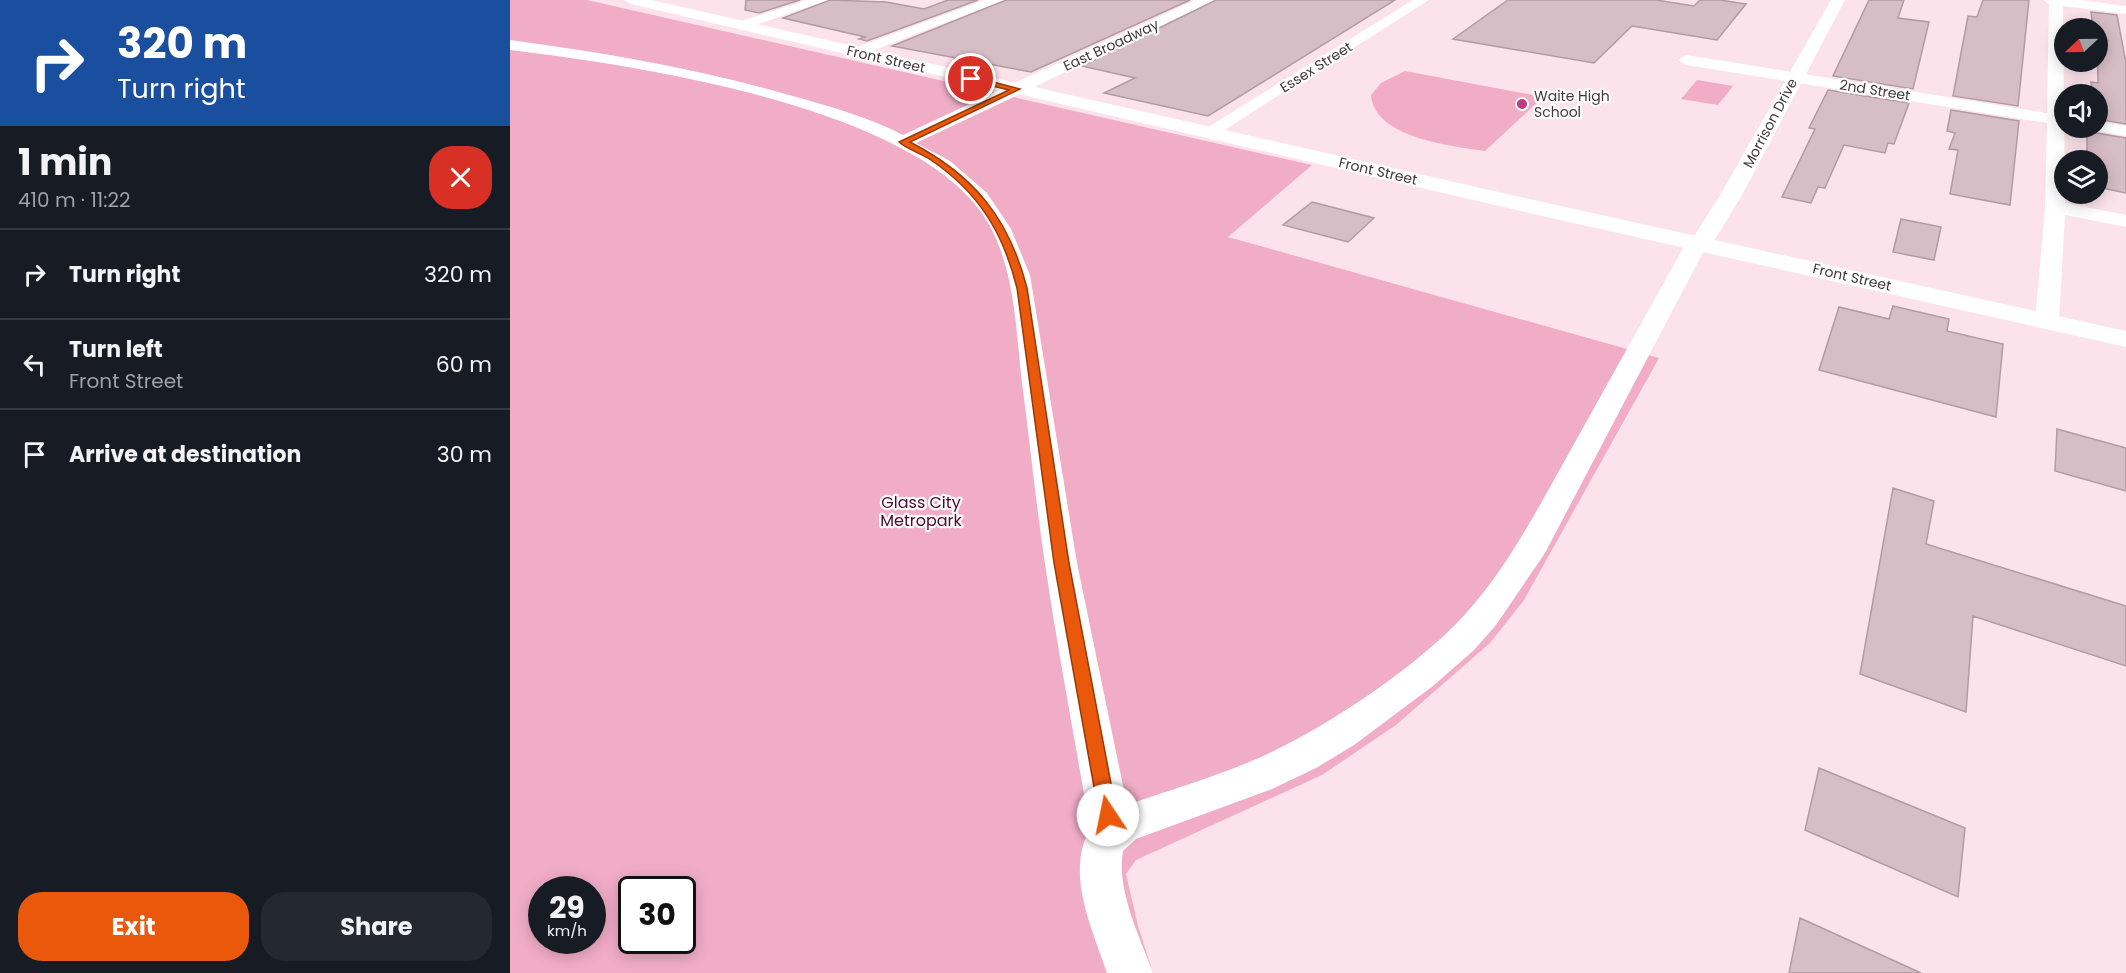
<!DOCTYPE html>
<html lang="en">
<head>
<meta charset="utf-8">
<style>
	body { margin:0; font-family:Poppins,sans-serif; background:#242831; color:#f1f3f6; height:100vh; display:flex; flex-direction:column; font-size:22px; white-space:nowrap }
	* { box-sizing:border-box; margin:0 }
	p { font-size:20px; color:#9ea1a6 }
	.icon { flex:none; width:33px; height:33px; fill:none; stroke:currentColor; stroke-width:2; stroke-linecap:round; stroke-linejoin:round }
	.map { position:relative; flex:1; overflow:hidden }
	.sheet { display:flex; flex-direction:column; background:#171b24; width:510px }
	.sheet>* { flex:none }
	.banner { background:#1a4fa0; color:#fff; overflow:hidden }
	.needle { width:39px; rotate:248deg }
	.tools { position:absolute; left:1544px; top:18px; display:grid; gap:12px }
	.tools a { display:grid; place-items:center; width:54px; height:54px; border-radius:50%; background:#171b24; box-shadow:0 3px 15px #0003; font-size:30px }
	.speed { position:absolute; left:18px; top:876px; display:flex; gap:12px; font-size:30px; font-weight:700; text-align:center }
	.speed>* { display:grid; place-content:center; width:78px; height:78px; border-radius:50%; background:#171b24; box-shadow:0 3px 15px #0003; line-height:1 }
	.speed small { font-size:15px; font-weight:400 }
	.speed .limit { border:3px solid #111; border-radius:9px; background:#fff; color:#111 }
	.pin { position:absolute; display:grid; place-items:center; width:51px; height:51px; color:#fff; margin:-26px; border:3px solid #fff; border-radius:50%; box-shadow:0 2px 6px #0007 }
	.me { position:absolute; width:66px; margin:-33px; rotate:349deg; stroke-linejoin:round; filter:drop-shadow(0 0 4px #0008) }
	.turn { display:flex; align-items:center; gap:21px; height:126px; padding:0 18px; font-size:27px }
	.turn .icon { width:78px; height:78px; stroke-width:2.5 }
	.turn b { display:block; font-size:42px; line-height:51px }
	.round { display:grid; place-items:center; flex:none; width:63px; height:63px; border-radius:24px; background:#242831 }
	.summary { display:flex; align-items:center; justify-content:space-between; height:102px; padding:0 18px }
	h1 { font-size:36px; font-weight:700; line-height:45px }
	.button { display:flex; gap:12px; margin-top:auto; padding:12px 18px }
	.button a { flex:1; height:69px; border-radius:24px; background:#ea580c; color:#fff; font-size:24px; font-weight:700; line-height:69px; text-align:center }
	.button a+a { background:#242831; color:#f1f3f6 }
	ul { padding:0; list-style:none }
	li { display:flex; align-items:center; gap:18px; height:90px; padding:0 18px; border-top:2px solid #363941 }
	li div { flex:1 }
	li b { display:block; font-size:22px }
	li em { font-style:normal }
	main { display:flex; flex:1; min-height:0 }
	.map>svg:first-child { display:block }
	.green { fill:#f1adc6; fill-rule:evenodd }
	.building { fill:#d7bdc6; stroke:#b39ba3; stroke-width:1.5 }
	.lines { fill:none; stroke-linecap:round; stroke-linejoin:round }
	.minor { fill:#fff; fill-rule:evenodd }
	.tertiary { fill:#fff; fill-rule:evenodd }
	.secondary { fill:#fff; fill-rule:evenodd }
	.route { fill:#ea580c; stroke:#983908; stroke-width:1.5 }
	.poi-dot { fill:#c13b7c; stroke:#fff; stroke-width:2 }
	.labels { text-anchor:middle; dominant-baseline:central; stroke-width:4.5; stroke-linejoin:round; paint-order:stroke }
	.far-street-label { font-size:14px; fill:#43393c; stroke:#fff }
	.far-poi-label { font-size:14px; fill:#43393c; stroke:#fff; text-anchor:start }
	.park-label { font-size:16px; fill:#4e082d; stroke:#fff }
</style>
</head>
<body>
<main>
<section class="sheet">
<div class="banner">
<div class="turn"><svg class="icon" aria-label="right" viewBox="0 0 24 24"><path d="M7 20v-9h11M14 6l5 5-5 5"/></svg><div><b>320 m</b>Turn right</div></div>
</div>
<div class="summary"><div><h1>1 min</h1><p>410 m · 11:22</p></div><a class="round" style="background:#d93025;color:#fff"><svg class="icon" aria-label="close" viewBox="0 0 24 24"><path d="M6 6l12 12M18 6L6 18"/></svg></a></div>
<ul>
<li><svg class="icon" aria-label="right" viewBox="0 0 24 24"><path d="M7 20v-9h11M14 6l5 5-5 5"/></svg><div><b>Turn right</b></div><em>320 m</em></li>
<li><svg class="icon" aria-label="left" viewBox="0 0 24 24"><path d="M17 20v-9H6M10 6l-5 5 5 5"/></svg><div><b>Turn left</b><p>Front Street</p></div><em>60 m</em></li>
<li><svg class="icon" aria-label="arrive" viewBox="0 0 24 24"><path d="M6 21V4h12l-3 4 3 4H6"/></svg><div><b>Arrive at destination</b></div><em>30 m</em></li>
</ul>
<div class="button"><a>Exit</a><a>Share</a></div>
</section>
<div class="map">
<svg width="1616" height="973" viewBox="0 0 1616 973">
	<rect width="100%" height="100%" fill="#fce2eb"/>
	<!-- green -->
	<path class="green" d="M0 0H77L802 165 718 237 1149 358 1014 600 980 643 886 725 812 775 626 860 616 874 628 926 643 973H0ZM32 890H82V940H32ZM122 890H172V940H122Z
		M895 71 1023 95 1030 100 975 151C942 146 864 138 861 95L871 83Z
		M1187 80 1223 86 1208 105 1171 99Z"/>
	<!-- building -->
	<path class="building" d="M236 0H290L249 13 235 10Z
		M320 0 376 2 414 9 438 0H468L357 41 349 39 355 37 273 18Z
		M496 0H680L521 72 382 46Z
		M706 0H885L698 116 594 93 625 78 572 66Z
		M998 0H1146L1184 6 1190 0H1210L1236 4 1207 40 1122 26 1084 63 943 39Z
		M1359 0H1394L1388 18 1419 22 1403 89 1323 76Z
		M1473 0H1519L1508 106 1443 96 1458 16 1467 17Z
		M1581 12 1607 15 1616 63V124L1587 119V94H1577V90L1582 91 1581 82 1588 83 1587 28H1583Z
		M1318 90 1399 103 1384 144 1378 143 1375 153 1334 145 1315 188 1308 187 1301 203 1272 197 1305 129 1299 128Z
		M1441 110 1509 121 1500 205 1440 194 1448 150 1439 149 1445 133 1437 131Z
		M1577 128 1581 132 1616 138V193L1587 187V160H1577Z
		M802 202 864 218 838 242 773 225Z
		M1391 219 1431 227 1424 260 1383 252Z
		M1383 306 1439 319 1437 331 1493 344 1486 417 1309 370 1329 307 1379 319Z
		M1547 429 1616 448V491L1545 471Z
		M1383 488 1424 501 1416 544 1616 606V666L1463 616 1456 712 1350 674Z
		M1309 768 1455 828 1448 897 1295 830Z
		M1290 918 1411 973H1279Z"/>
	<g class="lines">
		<!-- minor -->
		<path class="minor" d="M297 0H318L235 29 230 30 223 26 225 23Z
			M474 0H494L352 55 347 57 339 52 342 49Z
			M903 0H919L705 136H693L690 132Z
			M1533 0H1571L1616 6V14L1553 6 1555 203 1616 215V227L1555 215 1549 322 1546 327 1537 329 1528 327 1525 322 1535 207 1537 123 1176 65 1168 60 1176 55 1537 113 1539 4Z
			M0 40C98 53 195 70 290 98 324 108 361 118 393 135L500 85H512L514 89 512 93 406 143 440 161 477 193 501 229 520 275 567 563 617 805C657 791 698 779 737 763 803 736 889 679 941 629 992 579 1024 515 1059 453 1098 383 1137 313 1176 243L1179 238H1195L1198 243 1035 553 986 625 964 650 923 686 844 745 806 768 762 789 626 839 613 851C606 890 630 937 643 973H597C582 928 555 873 580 829 565 740 548 652 535 564 526 504 520 443 512 383 505 323 505 251 464 203 381 104 125 65 0 50Z
			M1587 121 1616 126V136L1581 130 1579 128H1587Z"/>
		<!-- tertiary -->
		<path class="tertiary" d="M685 0H704L512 93H500L497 89 500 85Z
			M1321 0H1335L1231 197 1199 249 1191 251 1183 249 1179 244 1209 197Z"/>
		<!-- secondary -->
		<path class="secondary" d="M114 0H141L1019 199 1616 331V347L1019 213 121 4Z"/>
	</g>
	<!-- route -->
	<path class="route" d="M461 76 510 89 400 142C464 175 499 218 517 288L559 563 607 815 605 821 598 823 591 821 589 815 544 563 507 288C493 232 469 193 421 160 411 153 398 150 389 142L499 90 458 80Z"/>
	<!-- markers -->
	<circle class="poi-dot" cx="1012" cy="104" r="6"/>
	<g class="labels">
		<!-- far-street labels -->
		<g class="far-street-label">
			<text transform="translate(601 45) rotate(-25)">East Broadway</text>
			<text transform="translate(376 59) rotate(13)">Front Street</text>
			<text transform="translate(806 67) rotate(-32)">Essex Street</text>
			<text transform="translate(1365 90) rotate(9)">2nd Street</text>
			<text transform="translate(1260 123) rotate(-62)">Morrison Drive</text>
			<text transform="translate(868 171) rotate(13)">Front Street</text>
			<text transform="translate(1342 277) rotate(13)">Front Street</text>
		</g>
		<!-- far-poi labels -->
		<g class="far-poi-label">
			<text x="1024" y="96">Waite High<tspan x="1024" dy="16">School</tspan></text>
		</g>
		<!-- park labels -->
		<g class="park-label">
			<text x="411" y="502">Glass City<tspan x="411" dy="18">Metropark</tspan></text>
		</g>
	</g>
</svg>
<div class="tools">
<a><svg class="needle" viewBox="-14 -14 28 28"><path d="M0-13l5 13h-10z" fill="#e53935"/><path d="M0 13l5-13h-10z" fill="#9ea1a6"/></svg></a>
<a><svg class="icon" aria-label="sound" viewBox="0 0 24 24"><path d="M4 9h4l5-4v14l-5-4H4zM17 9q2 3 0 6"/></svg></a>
<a><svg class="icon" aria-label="layers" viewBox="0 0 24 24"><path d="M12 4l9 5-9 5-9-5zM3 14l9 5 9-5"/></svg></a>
</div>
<div class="speed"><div>29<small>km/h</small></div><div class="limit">30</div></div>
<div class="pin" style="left:461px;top:79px;background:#d93025"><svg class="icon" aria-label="arrive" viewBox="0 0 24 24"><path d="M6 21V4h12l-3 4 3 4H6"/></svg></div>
<svg class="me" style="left:598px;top:815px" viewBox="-20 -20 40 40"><circle r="19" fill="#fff"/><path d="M0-13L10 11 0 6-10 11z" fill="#ea580c"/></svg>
</div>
</main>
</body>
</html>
